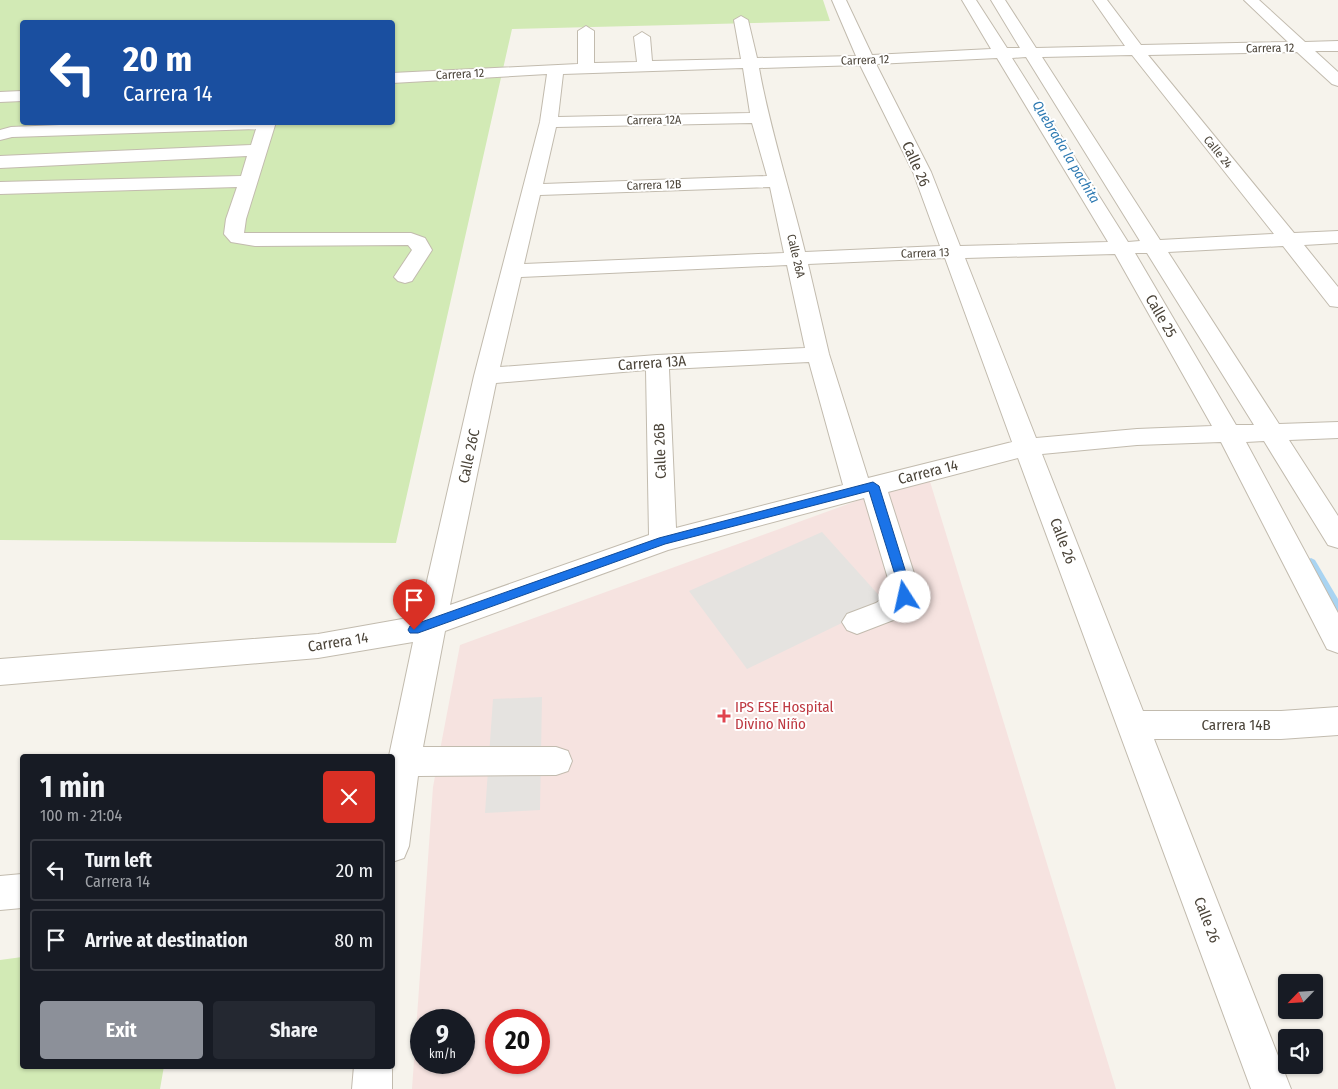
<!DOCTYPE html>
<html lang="en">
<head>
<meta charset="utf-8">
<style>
	body { margin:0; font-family:"Fira Sans Condensed",sans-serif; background:#242831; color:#f1f3f6; height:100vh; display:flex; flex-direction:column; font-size:19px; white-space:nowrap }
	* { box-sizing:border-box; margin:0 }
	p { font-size:16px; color:#9ea1a6 }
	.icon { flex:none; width:28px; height:28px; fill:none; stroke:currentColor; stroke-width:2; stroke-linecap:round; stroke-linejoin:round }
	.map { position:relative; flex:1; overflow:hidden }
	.side { position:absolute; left:20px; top:754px; width:375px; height:315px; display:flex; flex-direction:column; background:#171b24; border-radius:5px; box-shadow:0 1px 4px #0004 }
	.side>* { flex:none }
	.top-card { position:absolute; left:20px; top:20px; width:375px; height:105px; border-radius:5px; box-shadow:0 1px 4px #0004; background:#1a4fa0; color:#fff; overflow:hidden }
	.needle { width:32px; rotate:245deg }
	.buttons { position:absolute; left:1278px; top:974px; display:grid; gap:10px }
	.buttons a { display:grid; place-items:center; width:45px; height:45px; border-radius:5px; background:#171b24; box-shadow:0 1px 4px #0004; font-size:25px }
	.speed { position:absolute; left:410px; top:1009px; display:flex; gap:10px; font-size:25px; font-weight:700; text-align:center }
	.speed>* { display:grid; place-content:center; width:65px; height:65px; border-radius:50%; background:#171b24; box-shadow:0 1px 4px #0004; line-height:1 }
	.speed small { font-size:12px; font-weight:400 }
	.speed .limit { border:8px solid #d22; background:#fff; color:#111 }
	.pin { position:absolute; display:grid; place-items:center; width:42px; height:42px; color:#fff; margin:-51px -21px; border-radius:50% 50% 50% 0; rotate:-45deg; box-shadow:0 0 5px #0007 }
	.pin .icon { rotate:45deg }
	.me { position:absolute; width:55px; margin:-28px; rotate:350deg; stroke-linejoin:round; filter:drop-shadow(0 0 4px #0008) }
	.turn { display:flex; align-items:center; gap:18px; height:105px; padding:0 20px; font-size:22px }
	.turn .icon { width:65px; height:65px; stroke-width:2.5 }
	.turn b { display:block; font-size:35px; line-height:42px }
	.round { display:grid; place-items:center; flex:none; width:52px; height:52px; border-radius:5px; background:#242831 }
	.summary { display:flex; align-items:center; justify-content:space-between; height:85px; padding:0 20px }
	h1 { font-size:30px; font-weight:700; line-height:38px }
	.primary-button { display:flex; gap:10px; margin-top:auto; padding:10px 20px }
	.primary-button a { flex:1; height:58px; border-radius:5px; background:#8c9099; color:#fff; font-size:20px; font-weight:700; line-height:58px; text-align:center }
	.primary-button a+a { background:#242831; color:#f1f3f6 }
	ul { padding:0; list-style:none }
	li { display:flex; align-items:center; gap:15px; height:62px; margin:0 10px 8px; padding:0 10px; border:2px solid #363941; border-radius:5px }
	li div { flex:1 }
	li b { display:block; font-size:19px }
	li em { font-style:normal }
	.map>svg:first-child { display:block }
	.medical { fill:#f6e3e0; fill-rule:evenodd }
	.green { fill:#d2eab5; fill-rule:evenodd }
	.parking { fill:#e5e3e0 }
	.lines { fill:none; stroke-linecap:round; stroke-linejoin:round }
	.stream { fill:#a9d4f2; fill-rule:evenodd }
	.minor-casing { stroke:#c2bbae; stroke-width:2 }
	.minor { fill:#fff; fill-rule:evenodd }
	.route { fill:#1a73e8; stroke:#114b97 }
	.health-dot { fill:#e0444e; stroke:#fff; stroke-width:2 }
	.labels { text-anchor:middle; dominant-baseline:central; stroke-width:4; stroke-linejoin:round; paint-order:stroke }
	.far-street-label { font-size:12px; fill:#4b4439; stroke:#fff }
	.far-water-label { font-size:14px; font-style:italic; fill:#2e7ab2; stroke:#fff }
	.street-label { font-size:15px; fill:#4b4439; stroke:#fff }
	.health-label { font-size:15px; fill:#be3a42; stroke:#fff; text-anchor:start }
</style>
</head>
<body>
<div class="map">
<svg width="1338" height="1089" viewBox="0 0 1338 1089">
	<rect width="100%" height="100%" fill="#f6f3ec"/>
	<!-- medical -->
	<path class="medical" d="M928 475 1116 1089H412L433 787 460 645ZM421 1020H464V1062H421ZM496 1020H539V1062H496Z"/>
	<!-- green -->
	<path class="green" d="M0 0H823L830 21 512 29 396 543 0 540ZM22 22H392V122H22Z
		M22 957V1066H164L160 1089H0V960Z"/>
	<!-- parking -->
	<path class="parking" d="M822 532 885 602 747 669 689 591Z
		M542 697 540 810 485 813 493 699Z"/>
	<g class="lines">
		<!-- stream -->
		<path class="stream" d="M1311 558 1315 560 1338 599V616L1333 615 1305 563 1307 560Z"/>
		<defs>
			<path id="minor" d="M832 0H846L872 55 991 49 962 0H976L1007 48H1020L991 0H1005L1036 48 1125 46 1093 0H1107L1141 45 1288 42 1244 0H1259L1305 42 1338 41V51H1315L1338 72V86L1332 84 1297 52 1148 55 1294 233 1338 231V243L1304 245 1338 287V307L1330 306 1283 246 1168 252 1279 424 1338 422V438L1289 440 1338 516V548L1328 545 1264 441 1246 442 1338 613V653L1327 649 1221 442 1137 445 1042 454 1143 711H1281L1338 707V735L1281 739H1154L1291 1089H1251L1018 458 888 492 920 592 909 611 896 619 857 634 847 630 842 622 847 614 876 603 892 592 864 498 668 550 445 631 423 747H556L568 751 572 761 568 771 556 775 418 776 409 846 404 858 392 862V756H389L413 642 318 658 0 685V659L318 634 419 616 474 376 540 122 547 74 392 83V73L578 64V31L586 26 594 31V63L637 62 634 37 642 32 650 37 652 61 741 59 734 20 741 16 748 20 757 58 856 56ZM1132 55 1274 234 1160 240 1042 57ZM1026 57 1140 241 1128 242 1012 58ZM997 58 1108 242 960 246 931 172 876 64ZM860 65 913 172 940 246 805 252C790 190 770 130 759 68ZM743 68 750 113 558 117 563 74ZM752 123 767 176 543 184 556 127ZM770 187 784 253 524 264 540 195ZM1135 253H1147L1254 425H1236ZM1115 254 1212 426 1137 429 1036 438 965 258ZM945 258 1012 442 868 478 829 354 808 264ZM787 265 805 348 657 355 500 367 521 277ZM809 362 843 485 676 528 669 369ZM646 370 649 535 450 605 496 383Z
				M22 91V101L0 102V92Z
				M132 122H276L246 219 244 233H411L425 238 432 250 412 281 405 283 398 281 394 277 412 250 408 245 255 246 231 242 224 234 226 219 237 187 0 194V182L241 176 247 156 0 168V156L251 145 256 129 12 137 0 140V130L11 127Z
				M22 874V908L0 910V876Z
				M392 1062V1089H352L354 1066H392Z"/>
		</defs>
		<!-- minor casing -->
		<use href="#minor" class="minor-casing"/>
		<!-- minor -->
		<use href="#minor" class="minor"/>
	</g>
	<!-- route -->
	<path class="route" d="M873 482 879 486 912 592 909 601 905 602 899 597 900 592 896 578 869 491 665 544 418 633H410L408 630 410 626 659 538Z"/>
	<!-- markers -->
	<path class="health-dot" d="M721.5 708.5h5v5h5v5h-5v5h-5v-5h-5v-5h5z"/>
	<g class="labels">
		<!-- far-street labels -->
		<g class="far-street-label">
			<text transform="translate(1270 48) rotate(-1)">Carrera 12</text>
			<text transform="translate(865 60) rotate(-2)">Carrera 12</text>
			<text transform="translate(460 74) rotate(-3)">Carrera 12</text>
			<text transform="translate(654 120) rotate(-1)">Carrera 12A</text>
			<text transform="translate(1218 152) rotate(51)">Calle 24</text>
			<text transform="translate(654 185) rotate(-2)">Carrera 12B</text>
			<text transform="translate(925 253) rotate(-2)">Carrera 13</text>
			<text transform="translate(796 256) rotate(77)">Calle 26A</text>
		</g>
		<!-- far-water labels -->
		<g class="far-water-label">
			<text transform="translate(1066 152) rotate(59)">Quebrada la pachita</text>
		</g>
		<!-- street labels -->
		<g class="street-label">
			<text transform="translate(916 164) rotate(66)">Calle 26</text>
			<text transform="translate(1161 316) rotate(60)">Calle 25</text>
			<text transform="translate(652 363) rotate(-4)">Carrera 13A</text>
			<text transform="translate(660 451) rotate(-92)">Calle 26B</text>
			<text transform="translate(469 456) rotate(-78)">Calle 26C</text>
			<text transform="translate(928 472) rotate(-14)">Carrera 14</text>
			<text transform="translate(1063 541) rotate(69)">Calle 26</text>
			<text transform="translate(338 642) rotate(-9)">Carrera 14</text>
			<text x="1236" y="725">Carrera 14B</text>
			<text transform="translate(1207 920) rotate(69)">Calle 26</text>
		</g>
		<!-- health labels -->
		<g class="health-label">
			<text x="735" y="707">IPS ESE Hospital<tspan x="735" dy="17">Divino Niño</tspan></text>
		</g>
	</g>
</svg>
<div class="buttons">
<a><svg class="needle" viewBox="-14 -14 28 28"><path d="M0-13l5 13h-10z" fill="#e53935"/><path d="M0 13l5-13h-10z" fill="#9ea1a6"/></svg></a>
<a><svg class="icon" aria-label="sound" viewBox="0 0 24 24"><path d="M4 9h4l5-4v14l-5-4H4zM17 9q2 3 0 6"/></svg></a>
</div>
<div class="speed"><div>9<small>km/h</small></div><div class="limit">20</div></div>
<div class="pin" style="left:414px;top:630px;background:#d93025"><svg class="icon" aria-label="arrive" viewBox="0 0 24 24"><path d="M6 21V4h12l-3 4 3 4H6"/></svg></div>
<svg class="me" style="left:905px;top:597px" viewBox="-20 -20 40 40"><circle r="19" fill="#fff"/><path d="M0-13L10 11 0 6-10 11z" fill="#1a73e8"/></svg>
<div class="top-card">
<div class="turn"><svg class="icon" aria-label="left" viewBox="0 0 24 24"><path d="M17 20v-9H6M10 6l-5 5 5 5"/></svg><div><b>20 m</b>Carrera 14</div></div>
</div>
<section class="side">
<div class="summary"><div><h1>1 min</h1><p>100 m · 21:04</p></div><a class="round" style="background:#d93025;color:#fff"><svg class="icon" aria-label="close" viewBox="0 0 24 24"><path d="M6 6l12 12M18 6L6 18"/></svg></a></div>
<ul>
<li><svg class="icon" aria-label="left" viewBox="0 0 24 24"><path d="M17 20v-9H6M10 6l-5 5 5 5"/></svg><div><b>Turn left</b><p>Carrera 14</p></div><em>20 m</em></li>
<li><svg class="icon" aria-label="arrive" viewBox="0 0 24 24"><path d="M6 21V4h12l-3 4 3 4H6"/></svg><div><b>Arrive at destination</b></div><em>80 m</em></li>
</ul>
<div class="primary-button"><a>Exit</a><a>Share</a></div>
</section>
</div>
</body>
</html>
